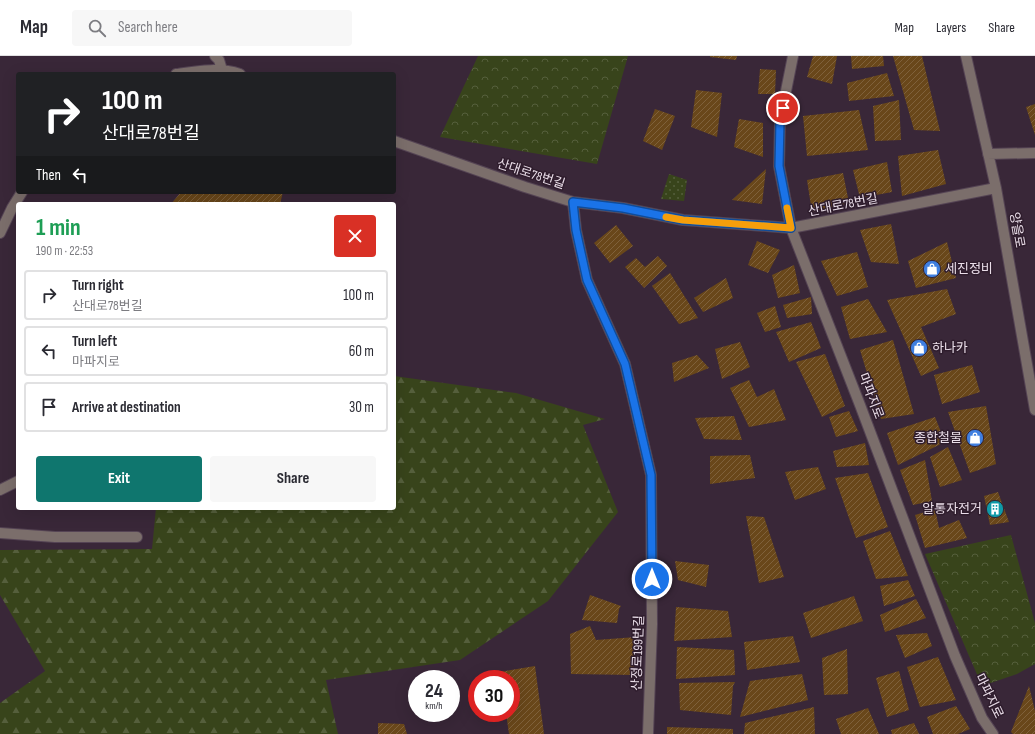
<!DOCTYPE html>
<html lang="en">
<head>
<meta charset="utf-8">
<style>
	body { margin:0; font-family:"Sofia Sans Condensed","Noto Sans KR",sans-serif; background:#f7f7f7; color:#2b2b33; height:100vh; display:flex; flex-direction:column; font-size:15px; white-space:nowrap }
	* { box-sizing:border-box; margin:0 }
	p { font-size:13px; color:#7c7c81 }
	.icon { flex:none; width:22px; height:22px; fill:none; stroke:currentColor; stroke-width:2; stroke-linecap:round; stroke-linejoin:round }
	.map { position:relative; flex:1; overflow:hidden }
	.drawer { position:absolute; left:16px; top:146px; width:380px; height:308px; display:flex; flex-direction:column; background:#fff; border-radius:4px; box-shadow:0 4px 16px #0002 }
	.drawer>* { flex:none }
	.banner { position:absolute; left:16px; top:16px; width:380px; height:122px; border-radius:4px; box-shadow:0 4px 16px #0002; background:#202124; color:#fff; overflow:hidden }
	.speed { position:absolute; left:408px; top:614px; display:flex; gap:8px; font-size:20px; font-weight:700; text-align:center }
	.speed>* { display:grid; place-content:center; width:52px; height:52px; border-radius:50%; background:#fff; box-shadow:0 4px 16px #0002; line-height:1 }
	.speed small { font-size:10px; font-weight:400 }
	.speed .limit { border:6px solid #d22; background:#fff; color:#111 }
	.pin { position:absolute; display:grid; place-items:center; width:34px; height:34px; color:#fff; margin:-17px; border:2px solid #fff; border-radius:50%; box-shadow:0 1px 4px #0007 }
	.me { position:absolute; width:44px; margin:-22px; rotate:0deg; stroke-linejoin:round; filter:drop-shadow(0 0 3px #0008) }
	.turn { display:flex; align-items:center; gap:14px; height:84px; padding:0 20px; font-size:18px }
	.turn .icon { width:52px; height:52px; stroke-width:2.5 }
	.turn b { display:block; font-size:28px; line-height:34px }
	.then { display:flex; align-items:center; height:38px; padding:0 20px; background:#0003; gap:8px; font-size:15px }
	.round { display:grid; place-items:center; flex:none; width:42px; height:42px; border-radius:4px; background:#f7f7f7 }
	.summary { display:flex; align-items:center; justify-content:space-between; height:68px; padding:0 20px }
	h1 { font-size:24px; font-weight:700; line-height:30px; color:#1e9e55 }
	.cta { display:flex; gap:8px; margin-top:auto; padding:8px 20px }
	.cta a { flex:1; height:46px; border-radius:4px; background:#0f766e; color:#fff; font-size:16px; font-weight:700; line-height:46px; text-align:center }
	.cta a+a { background:#f7f7f7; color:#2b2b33 }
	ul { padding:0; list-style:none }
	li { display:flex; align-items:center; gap:12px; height:50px; margin:0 8px 6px; padding:0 12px; border:2px solid #e1e1e2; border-radius:4px }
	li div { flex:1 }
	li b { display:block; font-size:15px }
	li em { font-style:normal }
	header { display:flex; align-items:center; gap:24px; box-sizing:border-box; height:56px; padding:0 20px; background:#fff; border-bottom:1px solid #e1e1e2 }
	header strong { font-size:19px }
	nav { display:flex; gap:22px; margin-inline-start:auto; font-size:14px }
	.search { width:280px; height:36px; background:#f7f7f7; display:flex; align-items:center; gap:10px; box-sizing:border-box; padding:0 14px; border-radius:4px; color:#7c7c81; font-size:15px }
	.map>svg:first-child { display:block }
	.forest { fill:url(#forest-firs) }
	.park { fill:url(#park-crowns) }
	.garden { fill:url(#garden-dots) }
	.building { fill:url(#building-hatch) }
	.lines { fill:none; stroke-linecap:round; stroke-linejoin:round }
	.minor-casing { stroke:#554454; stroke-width:12 }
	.minor { stroke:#7b6e6b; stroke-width:10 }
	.route-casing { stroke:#114b97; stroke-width:10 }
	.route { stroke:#1a73e8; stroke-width:7 }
	.slow { stroke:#f59e0b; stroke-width:7 }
	.labels { text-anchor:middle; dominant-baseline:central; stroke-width:3; stroke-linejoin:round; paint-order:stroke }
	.street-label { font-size:13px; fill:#eadee9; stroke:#2f1d2d }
	.poi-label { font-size:13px; fill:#eadee9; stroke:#2f1d2d; text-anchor:start }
</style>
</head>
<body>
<header>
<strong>Map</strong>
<div class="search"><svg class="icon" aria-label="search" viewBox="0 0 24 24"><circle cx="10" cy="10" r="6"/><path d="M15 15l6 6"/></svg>Search here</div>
<nav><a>Map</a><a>Layers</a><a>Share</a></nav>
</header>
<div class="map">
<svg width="1035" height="678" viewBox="0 0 1035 678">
	<defs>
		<pattern id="forest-firs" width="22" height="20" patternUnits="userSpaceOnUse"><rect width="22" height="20" fill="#38441b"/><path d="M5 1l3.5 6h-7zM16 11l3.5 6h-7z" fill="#555f3c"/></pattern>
		<pattern id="park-crowns" width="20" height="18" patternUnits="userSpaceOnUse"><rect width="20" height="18" fill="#38441b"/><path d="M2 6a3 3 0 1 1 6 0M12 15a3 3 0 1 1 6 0" fill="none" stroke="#555f3c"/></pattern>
		<pattern id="garden-dots" width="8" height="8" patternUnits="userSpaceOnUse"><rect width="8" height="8" fill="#38441b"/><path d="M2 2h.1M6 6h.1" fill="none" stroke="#555f3c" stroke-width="1.8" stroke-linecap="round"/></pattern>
		<pattern id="building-hatch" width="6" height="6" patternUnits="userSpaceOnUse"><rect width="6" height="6" fill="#69471a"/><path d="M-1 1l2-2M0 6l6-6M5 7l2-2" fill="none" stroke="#7f613b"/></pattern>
	</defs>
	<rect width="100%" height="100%" fill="#392738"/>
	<!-- forest -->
	<path class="forest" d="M394 320 516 337 605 363 583 369 618 456 548 545 460 604 326 624 338 678H0V647L45 615 0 539V494L152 493 156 452H394Z"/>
	<!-- park -->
	<path class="park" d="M478 0H628L597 108 440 81Z
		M1011 479 1035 567V608L1017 618 982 630 925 498Z"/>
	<!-- garden -->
	<path class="garden" d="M669 118 687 124 684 145 661 143Z"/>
	<!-- building -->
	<path class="building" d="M710 0H737L736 4 710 1Z
		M813 0H837L832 28 807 21Z
		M851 0H883L884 10 852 13Z
		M893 0H922L940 75 914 74Z
		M760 13 776 14 775 38H758Z
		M887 17 894 40 849 45 847 27Z
		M696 34 722 37 717 81 691 71Z
		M899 44 901 84 875 85 873 50Z
		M1035 48V79L1026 51Z
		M655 53 675 60 662 94 643 85Z
		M859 54 868 94 807 100 803 60Z
		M739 63 763 67V101L734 91Z
		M938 94 946 128 902 140 898 100Z
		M887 106 892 136 860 142 853 114Z
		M766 113 762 148 732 144Z
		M843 117 849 147 812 156 807 124Z
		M181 136H283L280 148H171Z
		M891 168 899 208 871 206 860 174Z
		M616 169 633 190 610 207 594 187Z
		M757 185 780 194 768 217 748 209Z
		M947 186 956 222 916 232 908 205Z
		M857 196 868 231 837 240 821 205Z
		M658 200 667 210 644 232 625 211 636 202 645 211Z
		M794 209 800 237 778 242 772 219Z
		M670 217 698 262 679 268 652 230Z
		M726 222 733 242 703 256 694 242Z
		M947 233 956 258 921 271 939 312 921 320 887 244Z
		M811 241 812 258 787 262 783 249Z
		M868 243 887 276 850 283 841 251Z
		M775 250 781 271 765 276 757 257Z
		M811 266 821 292 789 306 776 276Z
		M893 284 914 358 881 363 860 294Z
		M740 286 750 311 722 323 715 293Z
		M825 298 845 350 822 361 796 306Z
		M697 299 709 312 674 326 672 307Z
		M972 309 980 336 942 348 934 319Z
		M749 324 757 341 774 333 786 364 749 371 730 332Z
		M986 350 996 408 970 417 948 356Z
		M849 355 858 375 836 381 829 361Z
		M734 360 742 384 704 383 695 362Z
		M935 361 945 386 898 409 887 377Z
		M865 387 869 409 837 411 833 395Z
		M948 391 962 424 940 431 930 401Z
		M750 399 755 422 710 428V400Z
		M925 404 932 445 913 449 900 414Z
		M818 411 826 433 795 444 785 416Z
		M868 417 888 471 856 482 835 422Z
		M998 436 1009 466 990 469 984 440Z
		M935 453 939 472 959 464 967 482 925 492 915 459Z
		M746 460 764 461 784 521 759 527Z
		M890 475 908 520 876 523 863 485Z
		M675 505 709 509 706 531 678 524Z
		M908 524 915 540 884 550 880 530Z
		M590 539 621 550 619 553 617 567 582 564Z
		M854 540 863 565 811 582 803 557Z
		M916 543 926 562 885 576 880 559Z
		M676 551 728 555 732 581 674 585Z
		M590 570 596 584 636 581 633 619 571 618 570 578Z
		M927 577 932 590 905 602 896 579Z
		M793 580 800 606 747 614 744 586Z
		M677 591 734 594 735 619 676 623Z
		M847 593 848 638 824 639 822 602Z
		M938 601 956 644 920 651 907 611Z
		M535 610 544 678H509L506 657H511V623H500L499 616Z
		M899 615 909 654 887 661 876 622Z
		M802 618 808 644 740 661 750 625Z
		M735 626 733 630 731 659 680 654 679 627Z
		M1029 630 1035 655V678H1013L1011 676Z
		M956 650 970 673 958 678H933L927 661Z
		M814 651 815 678H744L745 667Z
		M868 652 879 678H841L836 663Z
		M378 667 404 668 407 678H378Z
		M914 667 919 678H892L891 674Z
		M667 671 733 673V678H667Z"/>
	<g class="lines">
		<defs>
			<path id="minor" d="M215 0 219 4 222 14
				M793 0 780 65 779 110 791 172 860 349 955 600 982 662 993 678
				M966 0 996 132 1035 354
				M176 18C197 15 219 11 240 18
				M394 85 525 131 573 146 623 152 683 164 791 172 996 132
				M988 98 1035 97
				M573 146 576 174 587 224 625 308 651 419 652 568 648 678
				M0 177 12 152 22 136
				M0 434 18 425
				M0 477 55 481H137"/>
		</defs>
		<!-- minor casing -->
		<use href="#minor" class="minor-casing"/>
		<!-- minor -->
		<use href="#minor" class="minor"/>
	</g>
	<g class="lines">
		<defs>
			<path id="route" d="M652 523 651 419 625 308 587 224 576 174 573 146 623 152 683 164 791 172 779 110 780 65 783 52"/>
		</defs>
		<!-- route casing -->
		<use href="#route" class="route-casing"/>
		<!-- route -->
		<use href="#route" class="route"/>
		<!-- slow -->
		<path class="slow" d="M666 161 683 164 791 172 787 152"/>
	</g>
	<!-- icons -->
	<defs>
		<symbol id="shop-disc" viewBox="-11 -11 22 22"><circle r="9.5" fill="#3f7fe0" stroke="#2f1d2d"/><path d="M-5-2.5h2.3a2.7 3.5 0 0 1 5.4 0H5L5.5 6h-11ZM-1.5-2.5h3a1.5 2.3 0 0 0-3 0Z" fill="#fff"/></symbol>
		<symbol id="building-disc" viewBox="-11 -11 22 22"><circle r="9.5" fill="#0f9aa8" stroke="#2f1d2d"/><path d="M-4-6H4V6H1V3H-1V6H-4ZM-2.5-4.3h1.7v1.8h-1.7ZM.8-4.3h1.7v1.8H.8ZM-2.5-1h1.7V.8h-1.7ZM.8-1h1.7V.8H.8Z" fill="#fff"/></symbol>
	</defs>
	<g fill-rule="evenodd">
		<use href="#shop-disc" x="922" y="203" width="20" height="20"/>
		<use href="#shop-disc" x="909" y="282" width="20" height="20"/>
		<use href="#shop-disc" x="965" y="372" width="20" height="20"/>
		<use href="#building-disc" x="985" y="443" width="20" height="20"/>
	</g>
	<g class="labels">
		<!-- street labels -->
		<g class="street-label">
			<text transform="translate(531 118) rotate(18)">산대로78번길</text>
			<text transform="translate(843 149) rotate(-11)">산대로78번길</text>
			<text transform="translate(1017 174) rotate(80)">양을로</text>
			<text transform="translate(871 340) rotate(69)">마파지로</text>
			<text transform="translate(638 597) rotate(-88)">산정로199번길</text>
			<text transform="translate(989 640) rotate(64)">마파지로</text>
		</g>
		<!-- poi labels -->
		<g class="poi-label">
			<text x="945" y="213">세진정비</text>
			<text x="932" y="292">하나카</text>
			<text x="962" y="382" text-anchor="end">종합철물</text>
			<text x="982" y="453" text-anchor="end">알통자전거</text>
		</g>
	</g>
</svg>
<div class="speed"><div>24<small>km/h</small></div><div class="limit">30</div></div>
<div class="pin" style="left:783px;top:52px;background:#d93025"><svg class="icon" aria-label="arrive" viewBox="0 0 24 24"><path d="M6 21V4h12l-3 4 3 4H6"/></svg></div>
<svg class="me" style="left:652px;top:523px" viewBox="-20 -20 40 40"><circle r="17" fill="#1a73e8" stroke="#fff" stroke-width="3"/><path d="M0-11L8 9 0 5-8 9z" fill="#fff"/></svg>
<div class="banner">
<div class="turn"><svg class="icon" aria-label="right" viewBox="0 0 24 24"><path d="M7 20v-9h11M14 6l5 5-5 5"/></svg><div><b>100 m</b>산대로78번길</div></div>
<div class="then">Then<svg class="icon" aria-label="left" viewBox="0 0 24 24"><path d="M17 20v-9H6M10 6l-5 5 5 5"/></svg></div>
</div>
<section class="drawer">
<div class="summary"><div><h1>1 min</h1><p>190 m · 22:53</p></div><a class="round" style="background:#d93025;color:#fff"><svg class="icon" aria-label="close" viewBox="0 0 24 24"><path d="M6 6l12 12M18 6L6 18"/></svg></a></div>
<ul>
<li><svg class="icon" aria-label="right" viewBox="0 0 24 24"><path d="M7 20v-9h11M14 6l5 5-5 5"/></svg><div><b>Turn right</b><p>산대로78번길</p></div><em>100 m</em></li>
<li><svg class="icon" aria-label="left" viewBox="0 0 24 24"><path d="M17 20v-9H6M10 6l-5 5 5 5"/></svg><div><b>Turn left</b><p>마파지로</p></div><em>60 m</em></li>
<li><svg class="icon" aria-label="arrive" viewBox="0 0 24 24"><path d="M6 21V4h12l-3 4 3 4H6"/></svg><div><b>Arrive at destination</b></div><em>30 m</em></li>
</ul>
<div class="cta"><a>Exit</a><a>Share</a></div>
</section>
</div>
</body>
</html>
